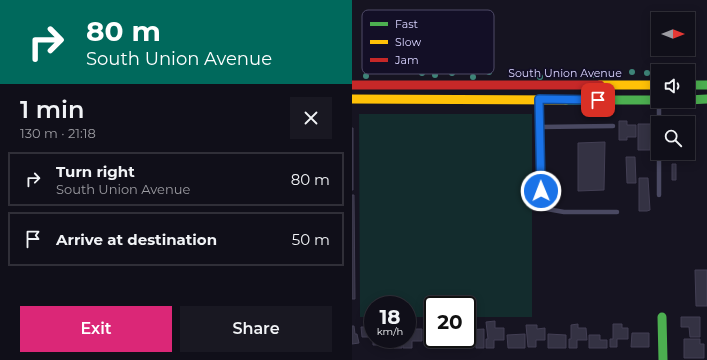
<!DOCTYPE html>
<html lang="en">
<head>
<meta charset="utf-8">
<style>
	body { margin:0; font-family:Montserrat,sans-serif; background:#191822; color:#f1f3f6; height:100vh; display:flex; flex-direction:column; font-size:15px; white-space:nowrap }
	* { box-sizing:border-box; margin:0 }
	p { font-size:13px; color:#9c9ca2 }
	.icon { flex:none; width:22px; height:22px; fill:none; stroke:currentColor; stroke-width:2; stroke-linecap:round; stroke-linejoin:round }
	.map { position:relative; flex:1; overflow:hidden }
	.drawer { display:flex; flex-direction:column; background:#100f19; width:352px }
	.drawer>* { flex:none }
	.top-card { background:#00695c; color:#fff; overflow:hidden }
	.needle { width:26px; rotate:90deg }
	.controls { position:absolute; left:299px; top:12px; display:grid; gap:8px }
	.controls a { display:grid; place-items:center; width:44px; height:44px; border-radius:0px; background:#100f19; box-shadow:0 2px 10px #0003,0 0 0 1px #302f38; font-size:20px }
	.speed { position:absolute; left:12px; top:296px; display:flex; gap:8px; font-size:20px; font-weight:700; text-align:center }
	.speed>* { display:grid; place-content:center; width:52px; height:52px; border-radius:50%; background:#100f19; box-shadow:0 2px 10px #0003,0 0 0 1px #302f38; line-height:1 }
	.speed small { font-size:10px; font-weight:400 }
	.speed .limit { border:2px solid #111; border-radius:6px; background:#fff; color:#111 }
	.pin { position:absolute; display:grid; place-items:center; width:34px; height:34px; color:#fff; margin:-17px; border-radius:8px; box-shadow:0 2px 6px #0006 }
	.me { position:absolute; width:44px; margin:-22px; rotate:359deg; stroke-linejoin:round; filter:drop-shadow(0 0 3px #0008) }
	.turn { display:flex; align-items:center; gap:14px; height:84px; padding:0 20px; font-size:18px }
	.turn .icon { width:52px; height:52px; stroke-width:2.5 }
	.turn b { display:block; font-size:28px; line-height:34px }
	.round { display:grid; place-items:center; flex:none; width:42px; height:42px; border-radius:0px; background:#191822 }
	.summary { display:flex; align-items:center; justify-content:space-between; height:68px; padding:0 20px }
	h1 { font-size:24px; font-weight:600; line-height:30px }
	.cta { display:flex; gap:8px; margin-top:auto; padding:8px 20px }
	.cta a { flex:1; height:46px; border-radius:0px; background:#db2777; color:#fff; font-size:16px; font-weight:600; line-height:46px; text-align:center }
	.cta a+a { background:#191822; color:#f1f3f6 }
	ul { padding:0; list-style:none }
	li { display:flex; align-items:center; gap:12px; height:54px; margin:0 8px 6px; padding:0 12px; border:2px solid #302f38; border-radius:0px }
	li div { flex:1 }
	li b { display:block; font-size:15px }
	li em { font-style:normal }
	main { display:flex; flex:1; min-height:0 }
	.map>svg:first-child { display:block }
	.green { fill:#132c2d }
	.building { fill:#343243; stroke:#433f54 }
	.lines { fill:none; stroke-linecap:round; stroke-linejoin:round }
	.lane { stroke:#4a4962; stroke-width:4.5 }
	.fast { stroke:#4caf50; stroke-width:9 }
	.slow { stroke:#ffc107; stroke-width:9 }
	.jam { stroke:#c62828; stroke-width:9 }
	.tree { fill:#3e8478 }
	.route-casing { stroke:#114b97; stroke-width:10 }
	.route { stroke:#1a73e8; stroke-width:7 }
	.labels { text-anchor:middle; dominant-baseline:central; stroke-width:3.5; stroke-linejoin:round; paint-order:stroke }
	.street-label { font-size:11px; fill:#d9d4ff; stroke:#130f26 }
	.key { fill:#130f26; stroke:#4e4a67; stroke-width:1 }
	.key-label { font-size:11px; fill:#d9d4ff }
</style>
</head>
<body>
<main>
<section class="drawer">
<div class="top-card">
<div class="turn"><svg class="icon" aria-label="right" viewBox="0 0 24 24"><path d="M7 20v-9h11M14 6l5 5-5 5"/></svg><div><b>80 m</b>South Union Avenue</div></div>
</div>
<div class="summary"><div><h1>1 min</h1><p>130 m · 21:18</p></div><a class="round"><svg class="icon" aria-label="close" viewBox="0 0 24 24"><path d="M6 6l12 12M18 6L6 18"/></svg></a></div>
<ul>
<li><svg class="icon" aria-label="right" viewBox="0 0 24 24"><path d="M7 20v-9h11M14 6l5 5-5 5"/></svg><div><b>Turn right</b><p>South Union Avenue</p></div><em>80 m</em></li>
<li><svg class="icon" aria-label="arrive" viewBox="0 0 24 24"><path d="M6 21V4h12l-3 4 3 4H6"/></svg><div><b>Arrive at destination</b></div><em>50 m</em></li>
</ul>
<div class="cta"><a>Exit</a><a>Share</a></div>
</section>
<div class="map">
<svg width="355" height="360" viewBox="0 0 355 360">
	<rect width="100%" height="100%" fill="#161421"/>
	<!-- green -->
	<path class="green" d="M7 114H180V317H115V305H81V317H55V305H21V317H8Z"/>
	<!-- building -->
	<path class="building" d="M267 121H275V125H284V137H275V140H267Z
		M286 124H299L298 150H286Z
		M1 128V190H0V128Z
		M253 142 252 190 226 191V143Z
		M274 157H283L284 183H275Z
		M320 164H324V180H320Z
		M287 178H296L298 210 295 211H287Z
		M0 195H2L3 299H0Z
		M343 270H355V306H344Z
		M329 317H348V337H338L337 327H329Z
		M143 321V328H152V340H142V348H134V339H136L134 322Z
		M20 322 21 337H10L9 327H20Z
		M226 324V328H234L235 340H225V348H217V339H219V325Z
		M261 324H270V328H276V339H265V347H258V339H261Z
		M174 325H185V329L193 328V340H184V347H176Z
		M0 326H2L3 334H5L7 343 0 344Z
		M55 326H61V329H70V341H60V348H51V339H55Z
		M132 329V348H124V340H113L115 339V330Z
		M72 330H81V339H91V348H83V340H72Z
		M280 333H297V347H279Z
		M173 334V348H156L155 335Z
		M196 334 214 335V348H196Z
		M237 335H248V340H255V348H237Z
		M21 339H29V345H21Z
		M31 339H50V348H42L41 341H31Z
		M92 339H111V340H100V348H92Z
		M332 339H348V344H352V358H332Z"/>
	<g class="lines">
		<!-- lane -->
		<path class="lane" d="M187 101 189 191 195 209 212 212H265
			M307 123V101
			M188 127 261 126
			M307 153V195"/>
		<!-- fast -->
		<path class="fast" d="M336 85H355
			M214 100H306
			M336 100 355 99
			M310 317 311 360"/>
		<!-- slow -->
		<path class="slow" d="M248 85H306
			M0 99 214 100"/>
		<!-- jam -->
		<path class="jam" d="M0 85H248"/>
	</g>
	<!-- trees -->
	<g class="tree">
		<circle cx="137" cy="72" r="3"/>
		<circle cx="280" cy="72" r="3"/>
		<circle cx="70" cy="73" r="3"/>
		<circle cx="100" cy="73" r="3"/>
		<circle cx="211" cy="73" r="3"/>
		<circle cx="295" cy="73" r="3"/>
		<circle cx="83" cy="75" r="3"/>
		<circle cx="242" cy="75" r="3"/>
		<circle cx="14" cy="76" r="3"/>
		<circle cx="121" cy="77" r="3"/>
		<circle cx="188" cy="77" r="3"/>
	</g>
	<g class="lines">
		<defs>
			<path id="route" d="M189 191 187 99 246 100"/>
		</defs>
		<!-- route casing -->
		<use href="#route" class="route-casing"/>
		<!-- route -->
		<use href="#route" class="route"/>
	</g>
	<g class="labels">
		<!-- street labels -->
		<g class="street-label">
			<text x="213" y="73">South Union Avenue</text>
		</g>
	</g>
	<!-- legend -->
	<rect x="10" y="10" width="132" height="64" rx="6" class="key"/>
	<rect x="18" y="22" width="18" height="4" fill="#4caf50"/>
	<rect x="18" y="40" width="18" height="4" fill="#ffc107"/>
	<rect x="18" y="58" width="18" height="4" fill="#c62828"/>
	<g class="key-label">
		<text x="43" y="28">Fast</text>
		<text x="43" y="46">Slow</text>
		<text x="43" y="64">Jam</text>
	</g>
</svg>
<div class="controls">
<a><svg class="needle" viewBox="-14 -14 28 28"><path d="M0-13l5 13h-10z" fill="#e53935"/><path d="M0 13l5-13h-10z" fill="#9c9ca2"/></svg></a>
<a><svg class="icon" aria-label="sound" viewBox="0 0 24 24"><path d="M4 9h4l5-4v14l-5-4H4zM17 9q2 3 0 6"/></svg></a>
<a><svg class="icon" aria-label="search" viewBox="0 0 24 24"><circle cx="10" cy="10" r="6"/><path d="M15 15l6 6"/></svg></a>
</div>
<div class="speed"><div>18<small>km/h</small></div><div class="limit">20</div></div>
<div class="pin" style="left:246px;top:100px;background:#d93025"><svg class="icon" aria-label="arrive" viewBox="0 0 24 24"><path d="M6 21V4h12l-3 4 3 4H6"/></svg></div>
<svg class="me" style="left:189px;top:191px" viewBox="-20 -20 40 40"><circle r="17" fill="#1a73e8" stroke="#fff" stroke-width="3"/><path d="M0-11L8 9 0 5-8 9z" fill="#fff"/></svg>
</div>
</main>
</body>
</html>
